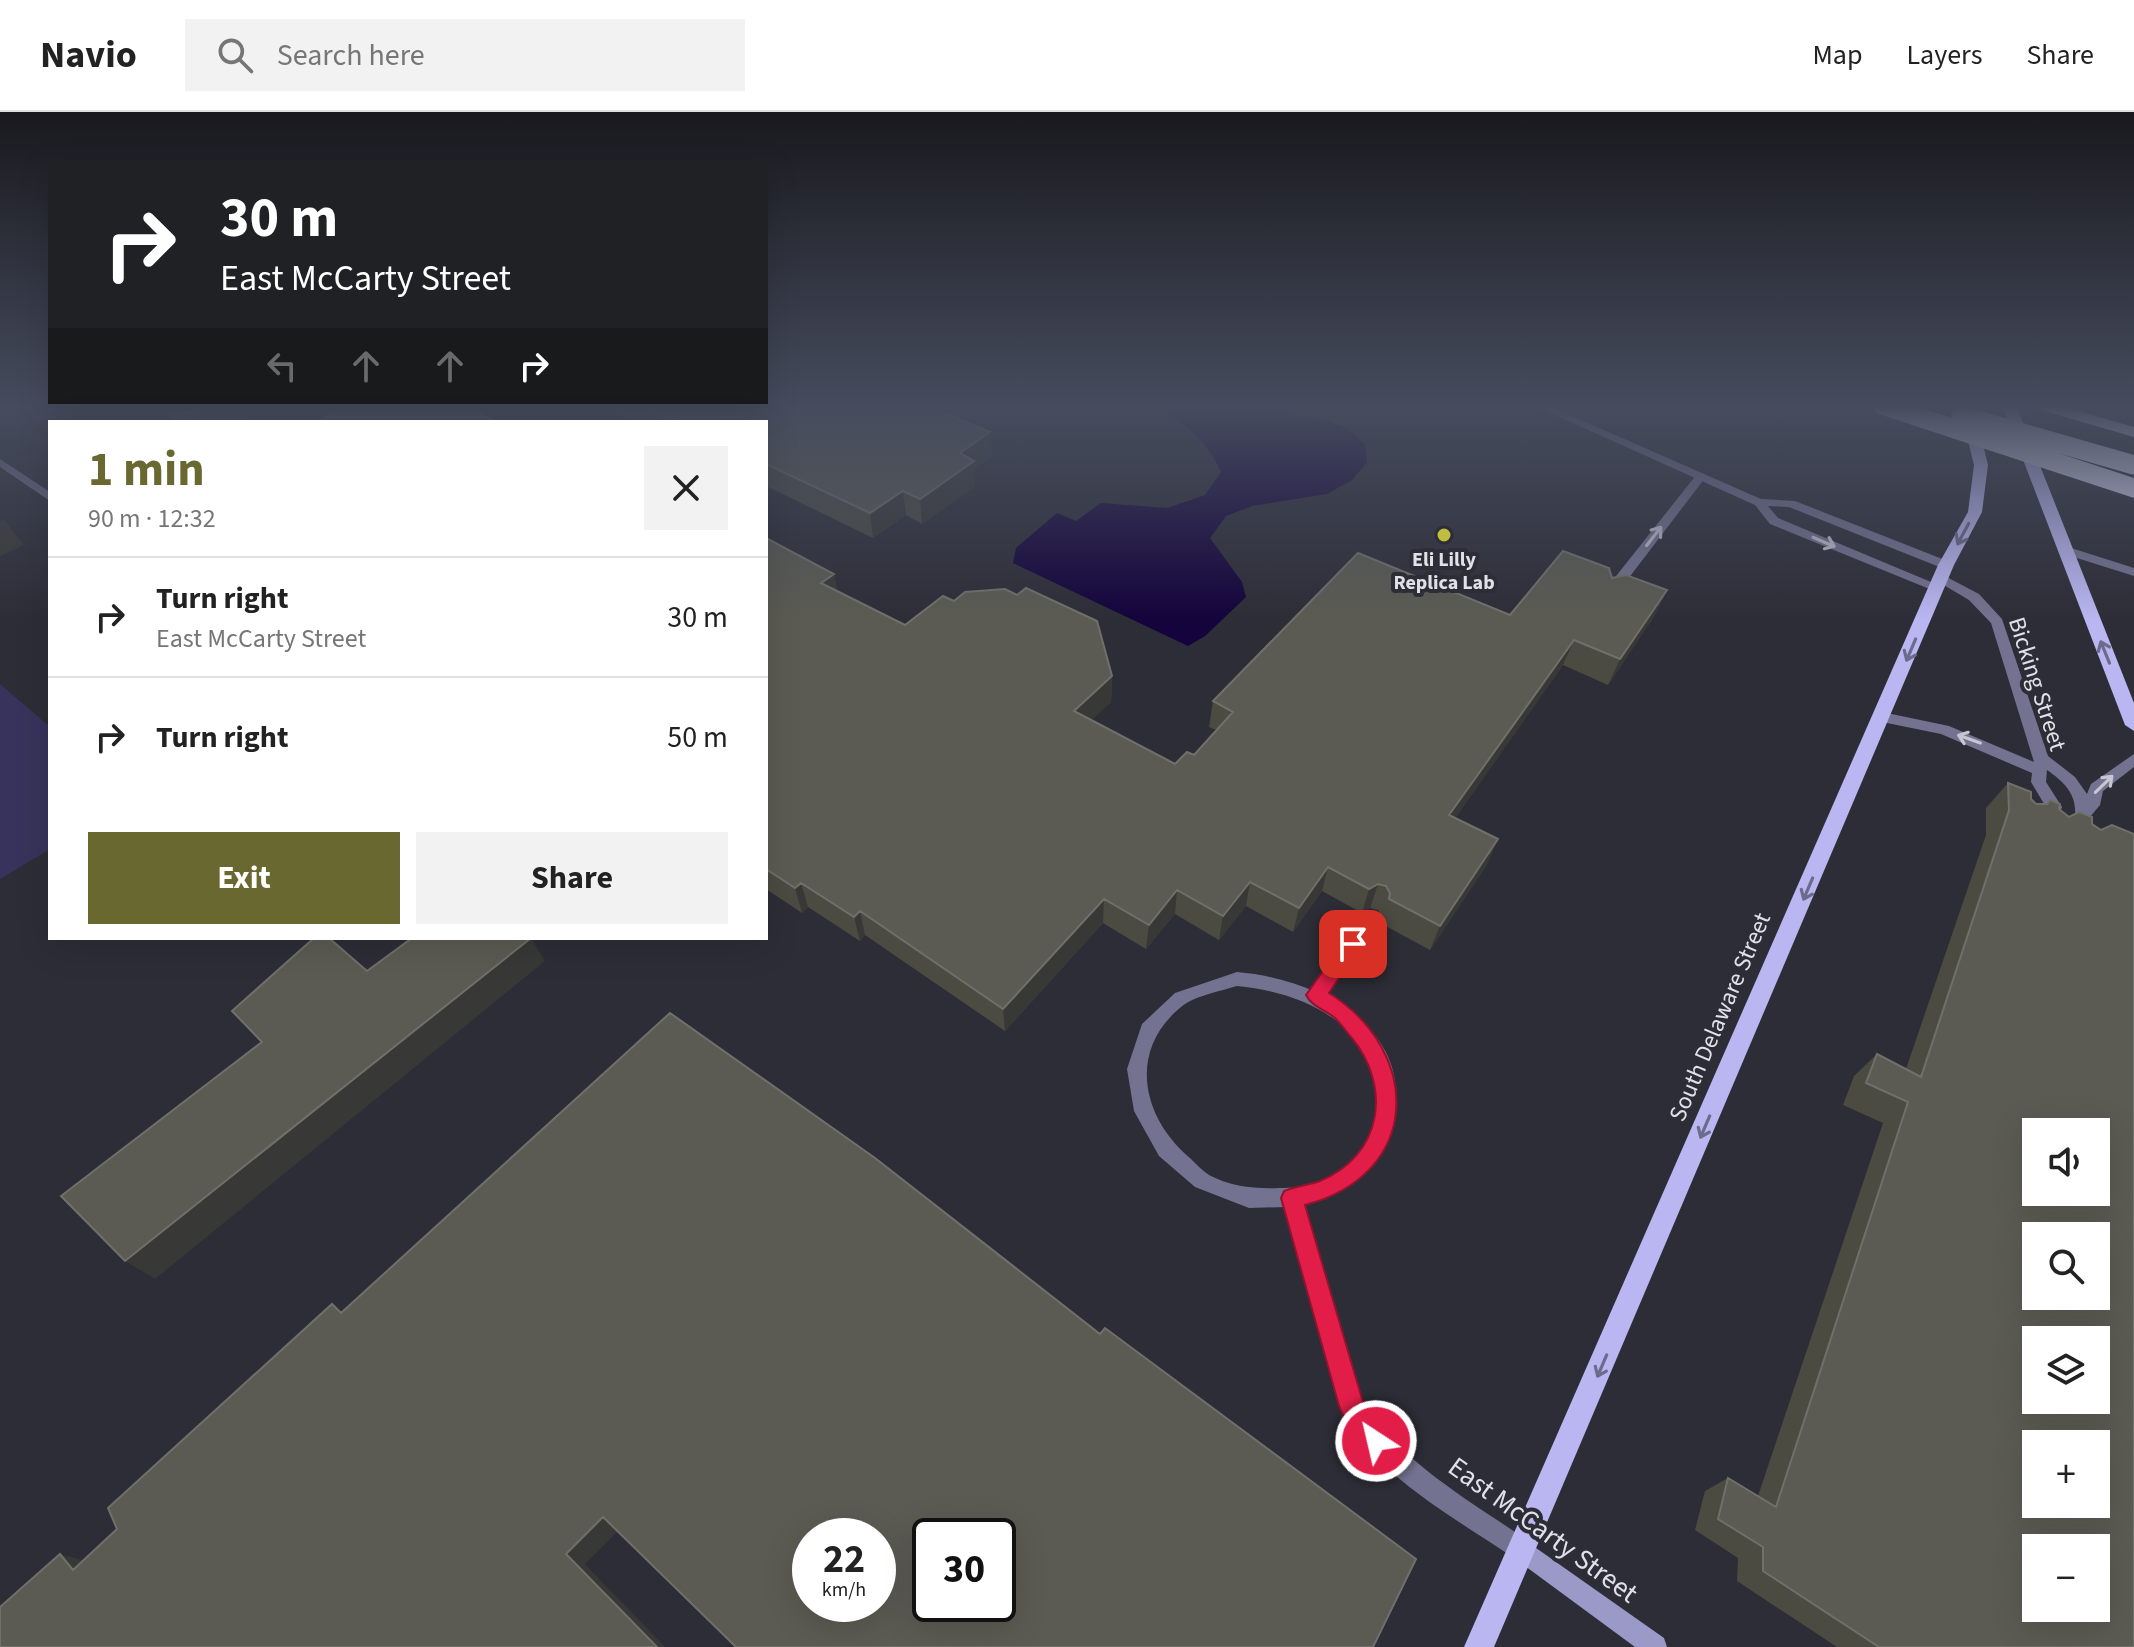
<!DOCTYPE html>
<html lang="en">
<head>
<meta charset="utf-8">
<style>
	body { margin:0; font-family:"Source Sans 3",sans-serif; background:#f2f2f2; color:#222; height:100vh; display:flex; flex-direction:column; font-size:30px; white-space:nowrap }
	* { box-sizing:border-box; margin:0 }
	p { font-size:26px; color:#767676 }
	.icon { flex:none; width:44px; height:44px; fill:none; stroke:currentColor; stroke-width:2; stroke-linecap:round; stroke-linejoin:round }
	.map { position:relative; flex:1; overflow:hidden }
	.details { position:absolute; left:48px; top:308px; width:720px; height:520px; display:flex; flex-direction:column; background:#fff; border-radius:0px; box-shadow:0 8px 32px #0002 }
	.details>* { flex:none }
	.hud { position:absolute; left:48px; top:48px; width:720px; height:244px; border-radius:0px; box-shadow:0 8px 32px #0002; background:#202124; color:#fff; overflow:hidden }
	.buttons { position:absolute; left:2022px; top:1006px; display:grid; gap:16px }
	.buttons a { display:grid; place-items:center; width:88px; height:88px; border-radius:0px; background:#fff; box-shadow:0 8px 32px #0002; font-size:40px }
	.speed { position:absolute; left:792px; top:1406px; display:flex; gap:16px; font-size:40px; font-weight:700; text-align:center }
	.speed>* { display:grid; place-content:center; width:104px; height:104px; border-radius:50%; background:#fff; box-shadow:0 8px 32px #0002; line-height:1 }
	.speed small { font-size:20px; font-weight:400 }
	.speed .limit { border:4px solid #111; border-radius:12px; background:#fff; color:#111 }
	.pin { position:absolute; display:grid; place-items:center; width:68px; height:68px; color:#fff; margin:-34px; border-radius:16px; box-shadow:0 4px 12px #0006 }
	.me { position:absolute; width:88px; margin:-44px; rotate:325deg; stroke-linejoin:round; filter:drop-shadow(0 0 6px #0008) }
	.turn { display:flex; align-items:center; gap:28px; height:168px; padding:0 40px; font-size:36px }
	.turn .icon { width:104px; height:104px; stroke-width:2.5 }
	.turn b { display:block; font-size:56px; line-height:68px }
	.lanes { display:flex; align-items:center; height:76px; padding:0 40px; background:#0003; justify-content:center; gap:40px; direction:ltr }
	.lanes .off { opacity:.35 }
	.round { display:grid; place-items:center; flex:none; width:84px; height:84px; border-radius:0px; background:#f2f2f2 }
	.headline { display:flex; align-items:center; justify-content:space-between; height:136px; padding:0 40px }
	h1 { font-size:48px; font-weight:700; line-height:60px; color:#696830 }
	.action { display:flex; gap:16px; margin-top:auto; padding:16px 40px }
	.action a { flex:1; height:92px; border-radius:0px; background:#696830; color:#fff; font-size:32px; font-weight:700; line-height:92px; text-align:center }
	.action a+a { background:#f2f2f2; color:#222 }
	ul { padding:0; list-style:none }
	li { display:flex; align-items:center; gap:24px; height:120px; padding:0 40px; border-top:2px solid #e0e0e0 }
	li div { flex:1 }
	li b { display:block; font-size:30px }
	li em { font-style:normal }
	header { display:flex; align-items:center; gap:48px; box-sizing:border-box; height:112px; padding:0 40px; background:#fff; border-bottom:2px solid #e0e0e0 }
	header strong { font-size:38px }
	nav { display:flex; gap:44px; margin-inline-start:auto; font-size:28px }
	.search { width:560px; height:72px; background:#f2f2f2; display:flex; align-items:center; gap:20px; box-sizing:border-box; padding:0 28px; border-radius:0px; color:#767676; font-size:30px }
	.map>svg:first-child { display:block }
	.green { fill:#37335c }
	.water { fill:#14033c }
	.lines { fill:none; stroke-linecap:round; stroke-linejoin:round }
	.service { fill:#737290; fill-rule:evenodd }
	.minor { fill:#737290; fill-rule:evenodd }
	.secondary { fill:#9b99c7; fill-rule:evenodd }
	.primary { fill:#b9b6f2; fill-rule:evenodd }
	.motorway { fill:#d8d7f4; fill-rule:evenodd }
	.motorway-bridge { stroke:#d8d7f4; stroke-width:19 }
	.wall { fill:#4b4b42 }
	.shaded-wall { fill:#383836 }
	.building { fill:#5b5b53; stroke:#70706b; stroke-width:2; fill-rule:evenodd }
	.oneway { stroke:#6c6b8b }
	.oneway2 { stroke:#c6c5d2 }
	.route { fill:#e11d48; stroke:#92132f; stroke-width:2 }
	.poi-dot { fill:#bfbe41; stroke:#2d2d37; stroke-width:3 }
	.labels { text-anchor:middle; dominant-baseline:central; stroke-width:8; stroke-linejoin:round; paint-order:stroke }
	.far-poi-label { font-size:20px; font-weight:bold; fill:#e1e1e8; stroke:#2d2d37 }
	.street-label { font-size:24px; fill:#e1e1e8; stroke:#2d2d37 }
	.near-street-label { font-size:28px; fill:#e1e1e8; stroke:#2d2d37 }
</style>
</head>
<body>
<header>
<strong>Navio</strong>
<div class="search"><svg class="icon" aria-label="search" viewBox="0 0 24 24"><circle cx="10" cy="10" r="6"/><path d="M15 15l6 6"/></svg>Search here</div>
<nav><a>Map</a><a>Layers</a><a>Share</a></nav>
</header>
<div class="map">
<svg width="2134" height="1535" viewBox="0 0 2134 1535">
	<rect width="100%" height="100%" fill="#2d2d37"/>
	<!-- green -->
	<path class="green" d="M0 572 50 615V737L0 767Z"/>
	<!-- water -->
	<path class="water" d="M1153 293H1250L1281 302 1314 305 1347 316 1365 332 1367 350 1352 368 1327 382 1252 394 1226 404 1210 426 1242 470 1246 485 1205 524 1188 534 1013 451 1016 436 1057 401 1076 409 1101 391 1167 396 1205 383 1221 360C1206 326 1184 312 1153 293Z"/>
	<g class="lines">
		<!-- service -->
		<path class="service" d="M1701 361 1705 362V366L1615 484H1605V478L1697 362Z
			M1941 462 1979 482 2002 507 2048 644 2075 665 2087 682 2091 672 2134 642V655L2103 679 2100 693 2090 705 2085 724H2075C2072 717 2074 712 2075 704 2077 682 2064 670 2047 658L2046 670 2062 695 2056 712 2051 714 2043 708 2046 695 2031 670 2032 661 1941 622 1882 610 1875 605 1882 600 1949 614 2034 650 1991 511 1969 488 1937 469 1935 466Z
			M1371 799 1377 801 1379 806 1377 811 1322 888 1316 890 1310 888 1307 883 1310 878 1365 801Z"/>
		<!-- minor -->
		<path class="minor" d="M1533 293H1547L1761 387 1795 389 1950 450V456H1942L1789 395 1768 394 1778 406 1943 475 1942 478H1932L1770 412 1755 393Z
			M0 347 50 380V389L0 355Z
			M2065 434 2134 456V464L2061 441 2059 438Z
			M1237 860C1321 867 1424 921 1389 1021 1374 1062 1345 1083 1304 1094L1361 1289C1402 1351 1470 1389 1530 1430L1534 1438 1530 1446 1522 1450 1514 1446C1457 1407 1368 1360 1341 1294L1285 1095 1249 1096 1195 1075 1159 1044 1134 999 1127 957 1142 912 1175 881ZM1237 874C1303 880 1377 913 1377 989 1378 1013 1365 1038 1347 1053 1327 1071 1306 1076 1280 1076 1255 1077 1232 1075 1209 1063 1203 1059 1196 1052 1191 1047 1140 1005 1127 935 1185 892 1199 883 1221 879 1237 874Z"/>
		<!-- secondary -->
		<path class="secondary" d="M1522 1426 1664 1526 1667 1535H1635L1514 1446 1510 1438 1514 1430Z"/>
		<!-- primary -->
		<path class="primary" d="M1959 293H1973L1988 353 1982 400 1954 453 1494 1535H1464L1938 453 1968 400 1974 353Z
			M2002 293H2016L2134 591V619L2125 613Z"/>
		<!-- motorway -->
		<path class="motorway" d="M2032 293H2058L2134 315V325L2034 296Z"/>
		<!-- motorway-bridge -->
		<path class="motorway-bridge" d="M1882 293 2134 376
			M1961 303 2134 353"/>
	</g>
	<!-- wall -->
	<path class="wall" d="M152 293H277L240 310H178Z
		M606 293H957L944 301 990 320 992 345 974 357 975 374 922 412 906 403 873 426 766 374V310H634L608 298Z
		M766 426 834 462 837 479 905 513 1112 564 1111 590 1091 608 1175 652 1194 643 1216 618 1209 615 1213 589 1510 503 1612 466 1667 478 1655 503 1608 573 1563 553 1455 706 1488 751 1430 838 1380 811 1382 805 1378 798 1370 796 1362 801 1322 779 1293 820 1246 794 1219 828 1175 802 1146 837 1103 811 1005 919 865 823 860 829 808 795 802 801 766 777Z
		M2008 671 2036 692 2059 697 2134 1535H1837L1737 1469 1738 1446 1695 1418 1705 1379 1728 1366 1758 1384 1883 1011 1843 993 1854 964 1877 942 1906 957 1986 723V696Z"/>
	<!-- shaded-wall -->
	<path class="shaded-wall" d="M208 293H277L240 310H193L188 302Z
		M921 293H957L923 315Z
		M990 320 992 345 974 357 975 374 922 412 920 387 960 341Z
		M903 379 906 403 873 426 870 401Z
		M4 408 24 433 0 444V409Z
		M834 462 839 488 821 471Z
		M1667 478 1655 503 1608 573 1620 547Z
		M1574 528 1563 553 1440 728 1449 703Z
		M1112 564 1111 590 1074 625V599Z
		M1498 727 1488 751 1430 838 1440 814Z
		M1328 755 1322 779 1293 820 1299 796Z
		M1250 770 1246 794 1219 828 1223 804Z
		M801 771 808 795 802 801 795 776Z
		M1378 772 1370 796 1362 801 1369 777Z
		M1177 778 1175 802 1146 837 1149 813Z
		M1104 787 1103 811 1005 919 1003 897Z
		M860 799 865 823 860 829 854 805Z
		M531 826 545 849 155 1167 125 1149Z
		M603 1405 620 1417 585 1452 665 1535H657L566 1442Z
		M60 1442 97 1452 73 1458Z"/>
	<!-- building -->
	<path class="building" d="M174 293H208L188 302Z
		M350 293H465L496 310H316Z
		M641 293H925L990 320 960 341 974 349 920 387 903 379 870 401 766 352V310H677Z
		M766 426 834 462 821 471 905 513 943 484 954 489 965 480 1005 477 1017 483 1026 476 1097 509 1112 564 1074 599 1175 652 1187 640 1194 643 1233 600 1213 589 1358 441 1510 503 1563 439 1609 456 1612 466 1626 463 1667 478 1620 547 1574 528 1449 703 1498 727 1440 814 1389 787 1390 781 1386 774 1378 772 1369 777 1328 755 1299 796 1250 770 1223 804 1177 778 1149 813 1104 787 1003 897 860 799 854 805 801 771 795 776 766 757Z
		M2008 671 2031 680V687L2036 692H2047L2050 688 2060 692 2059 697 2069 705 2079 700 2092 705V712L2101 718 2112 713 2134 722V1535H1879L1763 1459V1435L1718 1407 1728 1366 1776 1395 1908 990 1866 971 1877 942 1921 965 2009 698ZM2036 1020H2096V1080H2036ZM2036 1124H2096V1184H2036ZM2036 1228H2096V1288H2036ZM2036 1332H2096V1392H2036ZM2036 1436H2096V1496H2036Z
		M314 826H329L367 859 412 826H531L125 1149 61 1084 262 930 232 899Z
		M670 901 875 1046 1100 1222 1105 1216 1416 1447 1373 1535H736L603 1405 566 1442 657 1535H0V1495L60 1442 73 1458 117 1417 108 1396 332 1192 341 1201ZM810 1424H878V1492H810ZM930 1424H998V1492H930Z"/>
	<!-- one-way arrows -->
	<defs><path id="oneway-shaft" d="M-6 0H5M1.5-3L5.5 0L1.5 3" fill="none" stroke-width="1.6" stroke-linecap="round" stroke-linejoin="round" transform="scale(2)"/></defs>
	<g class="oneway">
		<use href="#oneway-shaft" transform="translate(1963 422) rotate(118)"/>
		<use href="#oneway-shaft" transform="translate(1911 538) rotate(113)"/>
		<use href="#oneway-shaft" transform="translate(2105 540) rotate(-112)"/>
		<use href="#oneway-shaft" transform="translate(1808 777) rotate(113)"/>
		<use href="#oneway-shaft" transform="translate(1705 1015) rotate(113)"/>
		<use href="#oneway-shaft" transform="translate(1602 1254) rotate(113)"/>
	</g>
	<g class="oneway2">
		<use href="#oneway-shaft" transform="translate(1654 424) rotate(-52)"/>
		<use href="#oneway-shaft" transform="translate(1824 430) rotate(23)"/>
		<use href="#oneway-shaft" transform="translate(1969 627) rotate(-160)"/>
		<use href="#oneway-shaft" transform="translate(2104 672) rotate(-44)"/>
	</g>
	<!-- sky -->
	<linearGradient id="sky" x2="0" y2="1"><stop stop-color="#19191e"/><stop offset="0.58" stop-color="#464c5e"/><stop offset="1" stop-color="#464c5e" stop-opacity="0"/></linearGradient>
	<rect width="2134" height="508" fill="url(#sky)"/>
	<!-- route -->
	<path class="route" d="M1353 824 1359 826 1362 832 1329 881C1424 941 1421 1063 1305 1093L1363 1290 1389 1329 1385 1338 1376 1342C1356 1334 1347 1313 1339 1294L1281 1086 1284 1079C1296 1074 1309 1073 1320 1069 1383 1043 1392 974 1351 925 1346 919 1341 912 1335 906 1326 898 1312 895 1306 883L1346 826Z"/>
	<!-- markers -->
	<circle class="poi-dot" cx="1444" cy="423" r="8"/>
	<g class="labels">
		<!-- far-poi labels -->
		<g class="far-poi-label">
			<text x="1444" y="448">Eli Lilly<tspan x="1444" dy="23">Replica Lab</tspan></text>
		</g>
		<!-- street labels -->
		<g class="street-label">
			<text transform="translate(2037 572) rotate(72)">Bicking Street</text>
			<text transform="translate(1720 905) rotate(-67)">South Delaware Street</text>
		</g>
		<!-- near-street labels -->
		<g class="near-street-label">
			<text transform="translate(1543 1418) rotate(36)">East McCarty Street</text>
		</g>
	</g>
</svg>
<div class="buttons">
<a><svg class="icon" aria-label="sound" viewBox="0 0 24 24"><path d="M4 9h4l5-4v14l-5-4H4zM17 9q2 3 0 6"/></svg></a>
<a><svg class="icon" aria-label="search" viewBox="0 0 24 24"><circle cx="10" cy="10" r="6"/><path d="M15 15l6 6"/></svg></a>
<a><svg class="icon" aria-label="layers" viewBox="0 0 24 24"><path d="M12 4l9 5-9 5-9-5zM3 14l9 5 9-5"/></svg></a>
<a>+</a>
<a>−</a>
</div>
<div class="speed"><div>22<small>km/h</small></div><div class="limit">30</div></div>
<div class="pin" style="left:1353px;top:832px;background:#d93025"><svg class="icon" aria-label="arrive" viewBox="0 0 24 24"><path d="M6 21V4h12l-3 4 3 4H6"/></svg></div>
<svg class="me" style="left:1376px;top:1329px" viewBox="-20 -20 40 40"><circle r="17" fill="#e11d48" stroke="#fff" stroke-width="3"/><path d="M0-11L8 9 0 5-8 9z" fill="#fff"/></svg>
<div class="hud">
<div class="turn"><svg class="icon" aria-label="right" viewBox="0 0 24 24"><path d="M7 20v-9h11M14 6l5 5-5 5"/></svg><div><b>30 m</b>East McCarty Street</div></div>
<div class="lanes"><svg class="icon off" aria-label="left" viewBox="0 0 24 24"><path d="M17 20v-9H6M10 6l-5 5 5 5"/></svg><svg class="icon off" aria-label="ahead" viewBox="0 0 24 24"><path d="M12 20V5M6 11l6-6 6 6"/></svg><svg class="icon off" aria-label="ahead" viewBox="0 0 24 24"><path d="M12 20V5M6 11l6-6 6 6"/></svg><svg class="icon" aria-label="right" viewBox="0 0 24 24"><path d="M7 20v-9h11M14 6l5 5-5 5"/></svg></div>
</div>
<section class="details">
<div class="headline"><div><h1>1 min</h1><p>90 m · 12:32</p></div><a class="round"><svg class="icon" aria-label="close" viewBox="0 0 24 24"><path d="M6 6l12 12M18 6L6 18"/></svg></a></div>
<ul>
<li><svg class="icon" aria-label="right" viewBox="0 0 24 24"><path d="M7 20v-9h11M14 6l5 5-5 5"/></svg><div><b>Turn right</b><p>East McCarty Street</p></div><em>30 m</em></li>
<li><svg class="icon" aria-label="right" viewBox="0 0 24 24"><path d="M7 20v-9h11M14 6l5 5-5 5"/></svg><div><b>Turn right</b></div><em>50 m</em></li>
</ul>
<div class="action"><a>Exit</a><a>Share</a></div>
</section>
</div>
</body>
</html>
